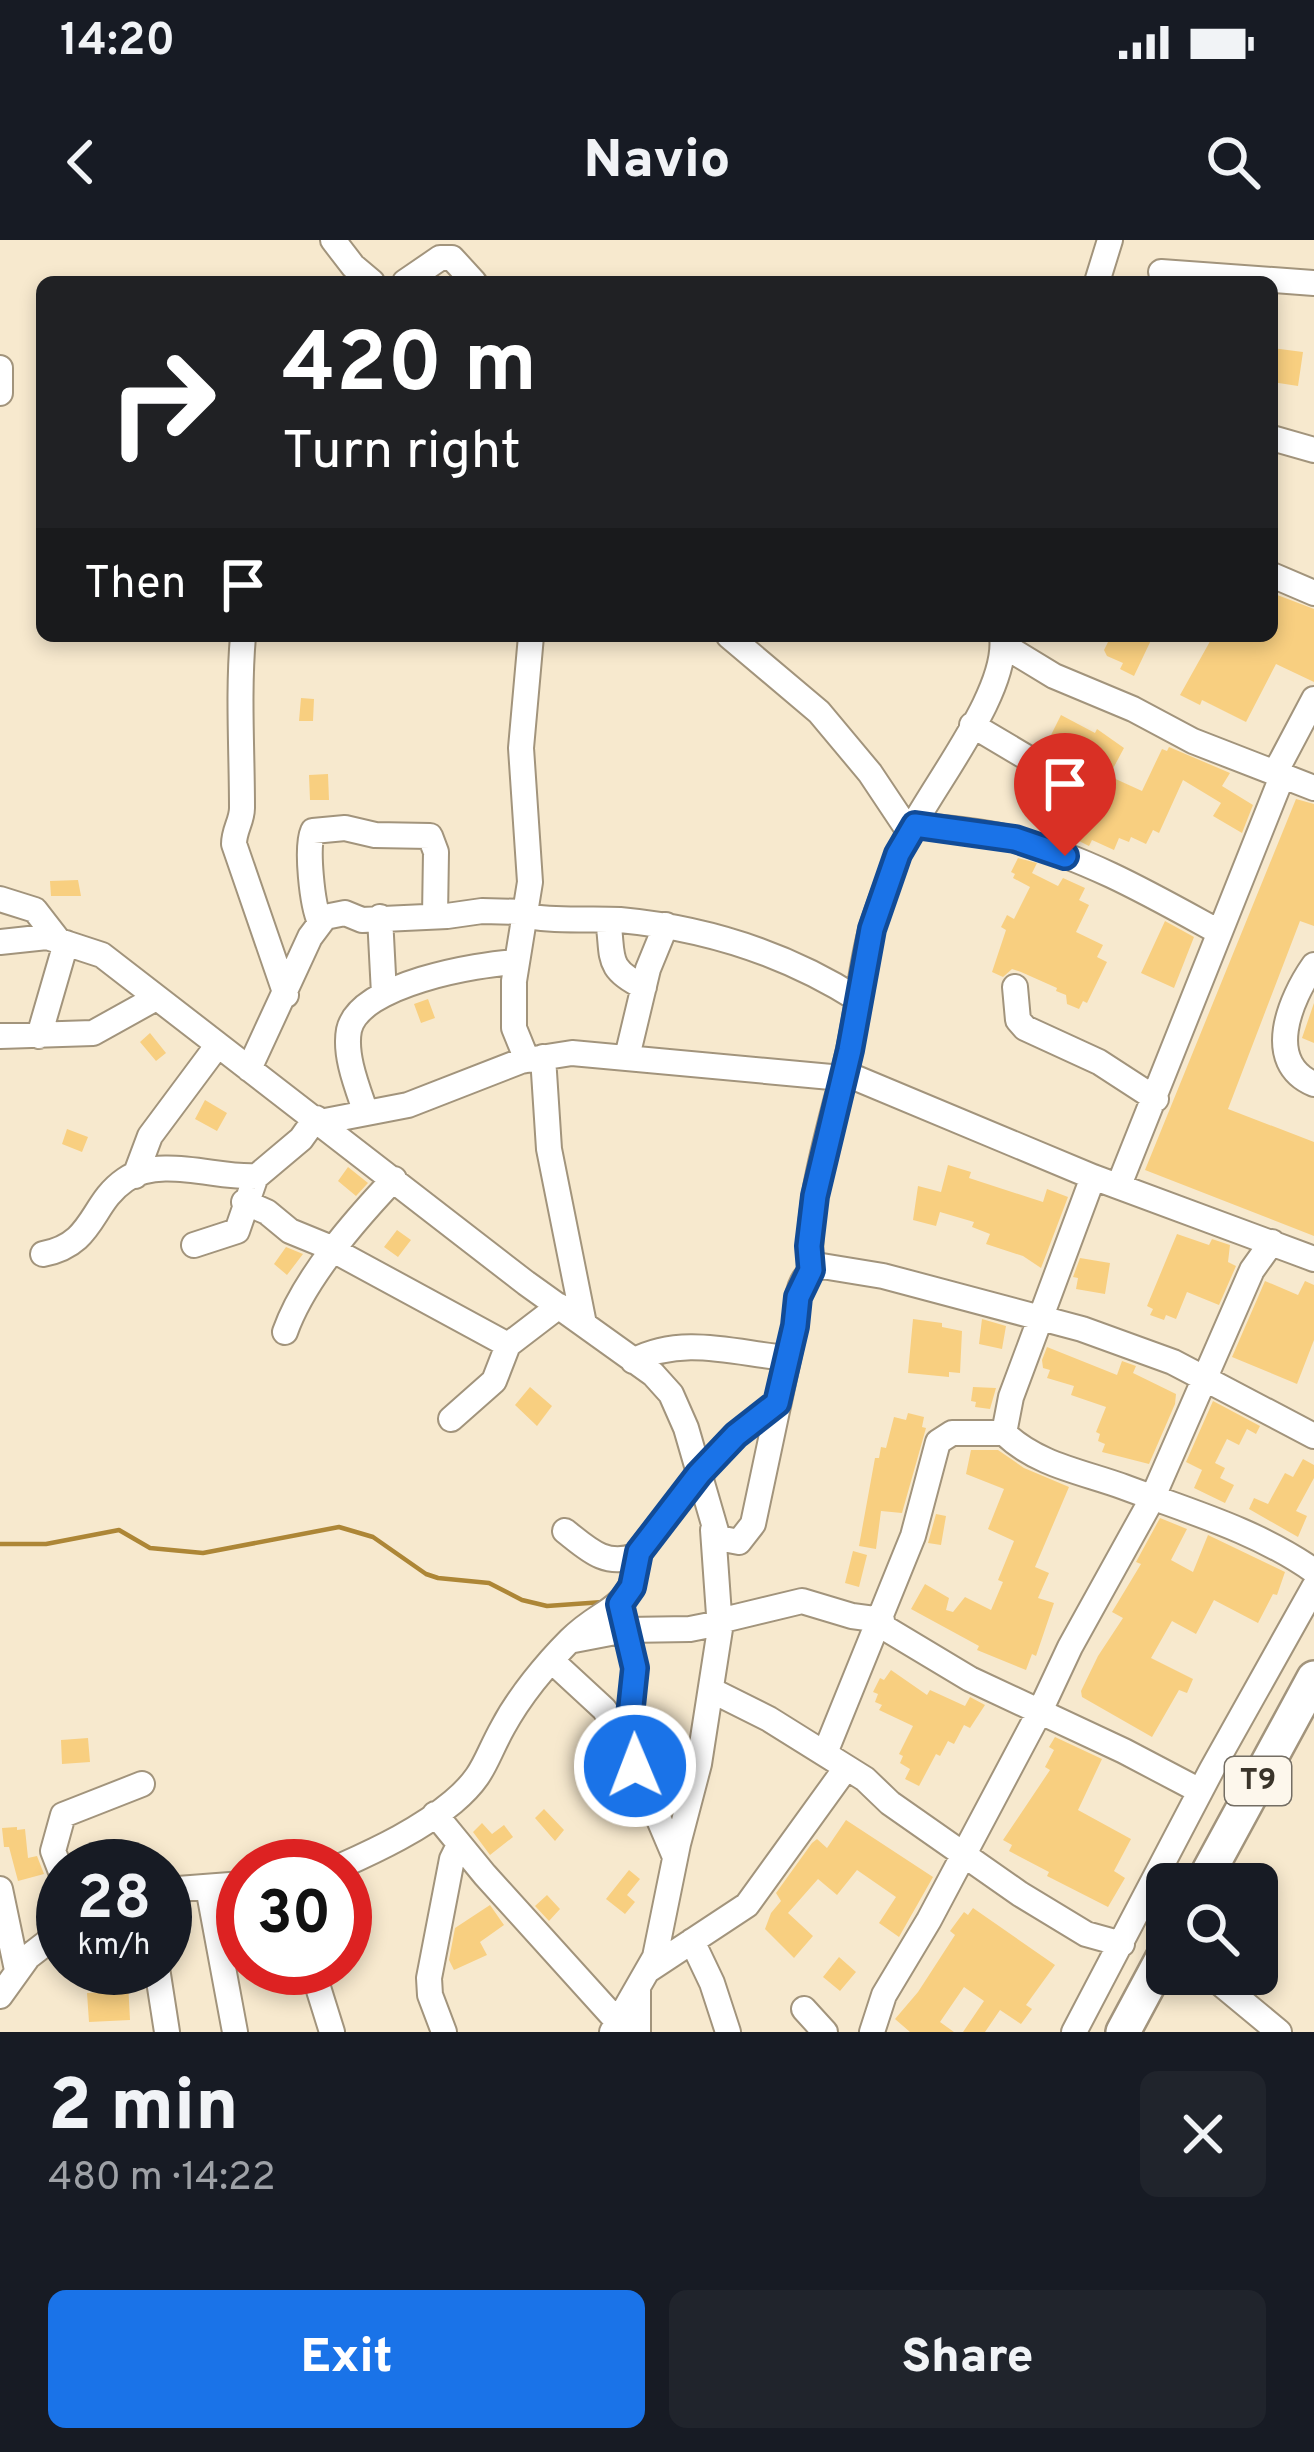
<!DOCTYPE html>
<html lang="en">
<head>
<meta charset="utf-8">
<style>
	body { margin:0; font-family:Overpass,sans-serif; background:#20242c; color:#f1f3f6; height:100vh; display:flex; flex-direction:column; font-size:45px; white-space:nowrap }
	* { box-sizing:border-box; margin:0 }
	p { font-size:39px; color:#9ea1a6 }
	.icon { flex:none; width:66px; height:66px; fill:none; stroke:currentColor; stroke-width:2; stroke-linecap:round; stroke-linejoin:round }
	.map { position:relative; height:1792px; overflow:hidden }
	.panel { display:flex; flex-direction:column; background:#171b24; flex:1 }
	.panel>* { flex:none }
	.guide { position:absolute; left:36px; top:36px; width:1242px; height:366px; border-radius:18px; box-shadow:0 6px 18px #0003; background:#202124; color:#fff; overflow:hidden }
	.buttons { position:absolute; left:1146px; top:1623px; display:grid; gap:24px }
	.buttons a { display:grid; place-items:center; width:132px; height:132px; border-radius:18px; background:#171b24; box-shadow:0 6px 18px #0003; font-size:60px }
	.speed { position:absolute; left:36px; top:1599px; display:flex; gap:24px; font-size:60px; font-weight:700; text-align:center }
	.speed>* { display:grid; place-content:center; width:156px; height:156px; border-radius:50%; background:#171b24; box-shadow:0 6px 18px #0003; line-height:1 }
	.speed small { font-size:30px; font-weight:400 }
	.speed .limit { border:18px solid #d22; background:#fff; color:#111 }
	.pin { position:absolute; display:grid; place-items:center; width:102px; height:102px; color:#fff; margin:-123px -51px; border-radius:50% 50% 50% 0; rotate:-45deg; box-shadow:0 0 12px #0007 }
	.pin .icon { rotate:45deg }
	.me { position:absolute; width:132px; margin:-66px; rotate:359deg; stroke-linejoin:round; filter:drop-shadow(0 0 9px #0008) }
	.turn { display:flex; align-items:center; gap:42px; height:252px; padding:0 48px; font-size:54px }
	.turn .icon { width:156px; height:156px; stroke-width:2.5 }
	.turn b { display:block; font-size:84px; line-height:102px }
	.then { display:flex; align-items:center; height:114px; padding:0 48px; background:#0003; gap:24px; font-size:45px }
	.round { display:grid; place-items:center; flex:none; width:126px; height:126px; border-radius:18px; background:#20242c }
	.headline { display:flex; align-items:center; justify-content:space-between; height:204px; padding:0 48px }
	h1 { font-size:72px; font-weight:800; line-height:90px }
	.button { display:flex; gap:24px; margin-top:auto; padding:24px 48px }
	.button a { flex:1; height:138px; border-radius:18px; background:#1a73e8; color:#fff; font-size:48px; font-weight:800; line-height:138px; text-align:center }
	.button a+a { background:#20242c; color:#f1f3f6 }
	.status { display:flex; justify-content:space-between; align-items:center; height:84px; padding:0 60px; background:#171b24; direction:ltr }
	.status svg { height:33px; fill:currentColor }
	header { display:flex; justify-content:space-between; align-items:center; height:156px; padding:0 48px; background:#171b24; font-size:54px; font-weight:800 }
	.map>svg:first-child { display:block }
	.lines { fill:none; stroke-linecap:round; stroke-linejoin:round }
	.stream { stroke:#ad8636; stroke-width:4.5 }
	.building { fill:#f8cf80 }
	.minor-casing { stroke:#a2947c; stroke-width:28 }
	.highway-casing { stroke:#a2947c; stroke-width:38 }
	.minor { stroke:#fff; stroke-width:24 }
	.highway { stroke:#fff; stroke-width:33 }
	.route-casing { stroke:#114b97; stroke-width:30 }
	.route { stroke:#1a73e8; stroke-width:21 }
	.labels { text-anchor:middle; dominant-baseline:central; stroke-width:12; stroke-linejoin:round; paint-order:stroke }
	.shield { fill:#fdf7ec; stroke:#746e64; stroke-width:3 }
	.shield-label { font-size:30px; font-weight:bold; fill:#3a342a }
</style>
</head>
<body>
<div class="status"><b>14:20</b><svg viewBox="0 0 49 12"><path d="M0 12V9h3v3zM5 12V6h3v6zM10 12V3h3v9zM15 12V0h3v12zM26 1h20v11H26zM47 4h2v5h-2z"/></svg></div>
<header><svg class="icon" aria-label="back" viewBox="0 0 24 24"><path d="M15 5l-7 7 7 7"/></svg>Navio<svg class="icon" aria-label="search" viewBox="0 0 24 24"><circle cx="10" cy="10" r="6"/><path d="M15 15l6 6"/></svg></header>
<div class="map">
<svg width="1314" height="1792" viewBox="0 0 1314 1792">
	<rect width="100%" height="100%" fill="#f7e9ce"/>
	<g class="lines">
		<!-- stream -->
		<path class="stream" d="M0 1304H46L119 1290 150 1308 203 1313 339 1287 373 1297 426 1334 438 1338 489 1343 522 1360 547 1366 603 1362"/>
	</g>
	<!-- building -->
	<path class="building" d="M1272 108 1303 112 1298 146 1272 142Z
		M1272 353 1314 369V442L1276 424 1246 482 1202 460 1200 465 1180 455 1213 396H1272Z
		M1111 396H1153L1134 436 1120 429 1123 423 1107 416 1104 410Z
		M301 458 314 459 313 481H299Z
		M1061 475 1095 493 1097 489 1124 508 1109 536 1142 551 1162 509 1167 511 1169 507 1230 533 1222 546 1253 565 1242 593 1213 576 1221 563 1183 540 1159 593 1153 590 1146 604 1131 597 1129 602 1119 598 1114 610 1092 600 1089 606 1071 597 1088 560 1078 554 1081 548 1077 546 1090 521 1050 497Z
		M328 534 329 560H310L309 535Z
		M1296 559 1314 564V686L1300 681 1228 869 1314 902V996L1145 930Z
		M1018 618 1037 623 1032 633 1058 646 1063 638 1085 648 1079 660 1089 665 1076 692 1103 705 1097 717 1107 722 1087 763 1083 761 1079 769 1067 764 1066 755 1056 751 1057 748 1021 732 1012 729 1003 737 992 732 1006 690 1001 687 1007 675 1014 679 1030 647 1013 638 1015 634 1011 632Z
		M78 640 81 656H51L50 641Z
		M1165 681 1194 697 1174 748 1141 733Z
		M428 759 435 778 421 783 414 764Z
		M1314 763V803L1302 798Z
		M150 793 166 813 156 821 140 802Z
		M205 860 227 873 217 891 195 879Z
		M67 889 88 897 82 912 62 904Z
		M948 925 971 932 969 938 1043 962 1047 949 1068 957 1041 1028 1023 1016 986 1004 990 994 972 987 974 982 940 972 936 986 913 980 918 946 941 952Z
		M348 927 368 943 356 956 338 941Z
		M397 990 411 1000 398 1017 384 1007Z
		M1177 994 1209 1005 1212 999 1230 1005 1228 1022 1236 1026 1219 1065 1187 1052 1176 1079 1166 1075 1164 1080 1150 1075 1153 1069 1147 1066Z
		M286 1007 303 1014 287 1035 274 1024Z
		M1080 1018 1110 1023 1105 1054 1076 1049 1078 1038 1073 1037Z
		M1265 1041 1298 1055 1305 1041 1314 1045V1100L1297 1144 1232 1117Z
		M913 1079 942 1083V1087L962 1091 960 1133 949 1132V1137L908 1133Z
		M982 1079 1006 1086 1002 1109 979 1104Z
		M1047 1107 1117 1135 1122 1121 1136 1126 1133 1133 1176 1154 1175 1164 1149 1224 1102 1212 1105 1204 1098 1201 1100 1194 1096 1192 1106 1167 1071 1155 1074 1146 1047 1138 1050 1130 1043 1128 1042 1120Z
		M530 1147 552 1166 537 1186 515 1165Z
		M973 1147 996 1148 990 1169 975 1167 976 1162 971 1161Z
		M1213 1161 1260 1186 1256 1194 1247 1189 1239 1205 1227 1199 1215 1223 1225 1228 1220 1238 1234 1245 1225 1263 1194 1248 1202 1230 1186 1222Z
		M908 1173 924 1177 922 1187 926 1188 902 1273 881 1271 876 1309 859 1306 875 1218H879L881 1207 886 1208 894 1177 906 1180Z
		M971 1210H998L1024 1228 1069 1247 1035 1327 1049 1333 1038 1358 1054 1363 1036 1416 1032 1414 1026 1430 977 1410 979 1406 911 1369 925 1344 949 1358 946 1370 953 1372 965 1357 991 1370 1003 1342 998 1340 1014 1301 988 1289 1004 1249 966 1234Z
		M1303 1219 1314 1225V1238L1296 1271 1307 1276 1298 1297 1249 1269 1254 1258 1268 1264 1285 1233 1293 1237Z
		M936 1274 946 1276 941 1305 928 1303Z
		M1160 1278 1187 1289 1171 1320 1193 1332 1208 1295 1285 1332 1277 1355 1273 1354 1258 1383 1214 1360 1196 1394 1172 1381 1151 1418 1193 1439 1187 1453 1179 1450 1152 1497 1082 1457 1081 1451 1098 1416 1123 1378 1112 1372 1141 1324 1136 1322Z
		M853 1311 867 1315 859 1347 845 1343Z
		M891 1430 927 1455 930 1450 965 1466 970 1457 985 1465 970 1488 964 1485 954 1504 948 1501 940 1516 936 1514 919 1546 905 1539 910 1529 900 1523 903 1516 899 1514 913 1486 879 1470 882 1465 875 1462 878 1454 873 1452 880 1438 884 1440Z
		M1055 1497 1102 1519 1078 1570 1131 1599 1114 1631 1125 1638 1108 1667 1047 1636 1049 1632 1009 1611 1012 1605 1003 1600 1050 1530 1045 1527 1054 1510 1049 1507Z
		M88 1498 90 1522 62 1524 61 1500Z
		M544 1569 564 1590 555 1601 535 1578Z
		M846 1580 933 1637 899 1697 879 1683 896 1657 857 1630 837 1655 818 1639 788 1673 813 1696 794 1718 765 1689 771 1673 781 1661 776 1653 812 1603 817 1599 827 1608Z
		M482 1583 492 1594 504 1585 513 1597 490 1615 473 1592Z
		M17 1587V1590L25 1589 28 1618 37 1616 44 1634 18 1641 9 1607H4L2 1588Z
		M629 1630 640 1639 627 1655 635 1662 625 1674 606 1659Z
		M547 1655 560 1669 549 1681 535 1666Z
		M490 1665 504 1685 480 1702 487 1715 454 1730 449 1720 455 1688Z
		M973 1668 1055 1725 1026 1765 1032 1769 1021 1784 1000 1770 985 1792H963L984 1761 964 1747 940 1782 954 1792H910L895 1779 918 1752 955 1695 950 1691 964 1672 968 1675Z
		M1261 1686 1278 1695 1257 1733V1694Z
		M839 1717 856 1732 840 1751 823 1737Z
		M112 1728H141L142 1738 128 1742 130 1780 89 1782 87 1753 119 1751Z"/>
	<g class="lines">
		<defs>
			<path id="minor" d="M333 0 353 26 372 42
				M1161 32 1314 43
				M405 42 440 18H452L474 42
				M1097 42 1110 0
				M0 128V153
				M1272 198 1314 210
				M1272 335 1314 353
				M243 396C238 454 242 510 242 568 242 581 234 590 234 604L286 755
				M729 396 819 472 870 533 910 593
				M1003 405 1054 436 1133 469 1193 501 1314 548
				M972 485 1041 526
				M1276 531 1314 459
				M915 585C949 589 984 591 1016 600 1088 618 1155 657 1219 692
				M0 659 35 670 59 701
				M526 676C558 682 588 678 620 680 705 688 787 714 859 760
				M380 677 384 754
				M608 680C614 717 604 728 644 747
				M320 682C312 665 306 607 313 591L345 588 375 595 430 596 436 612 435 676
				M0 702 47 697 102 715 526 1043 653 1134 671 1154 686 1188 718 1298 739 1302 753 1284 795 1086C797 1063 796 1033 822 1026L883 1036 1082 1089 1173 1122 1314 1196
				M1314 725C1290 759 1263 823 1314 844
				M1015 747 1018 780 1025 788 1099 822 1156 859
				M0 796 93 793 156 758
				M39 796 66 703
				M543 817 549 909 584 1084
				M627 817 648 729 666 685
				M527 820 514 788V741L530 642 521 508 531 396
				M249 829 310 697 325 677 345 673 362 680 447 676 482 671 526 672
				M844 833 1093 937 1314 1019
				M366 873C358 849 344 816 349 790 359 744 477 724 517 722
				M320 882 408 865 521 821 572 813 842 838
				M135 936 150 896 217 806
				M1093 937 1011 1157 1004 1193C1037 1225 1083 1232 1124 1247 1188 1271 1258 1291 1314 1331
				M1119 945 1283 534
				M244 962 267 972 290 991 334 1009
				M194 1005 237 991 256 936
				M333 1010 508 1105
				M43 1014C95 1004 90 964 125 940 160 915 218 939 257 936L301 899 316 878
				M811 1030C805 958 832 884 848 814 858 773 860 728 872 687 879 664 889 641 897 618 919 560 1010 457 1002 396
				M285 1092C304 1038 355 980 394 939
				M633 1121C682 1095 734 1113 787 1118
				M451 1179 494 1141 508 1105 559 1066
				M565 1291C588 1309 605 1327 635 1316L699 1234 736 1195 777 1163
				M624 1378 635 1428 627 1505
				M719 1381 802 1361 852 1376 882 1380
				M880 1385 970 1439 1124 1511 1200 1551
				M574 1400 626 1390 690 1389 720 1383
				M552 1421 604 1469 626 1502 675 1617
				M711 1450 769 1479 865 1539 890 1563 1020 1654 1086 1694 1122 1704
				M825 1513 913 1296 938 1202 952 1193H1004
				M435 1574 485 1635 618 1782
				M341 1626C379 1609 421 1589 453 1562 485 1535 484 1521 503 1487 519 1457 546 1424 570 1400 607 1363 632 1375 639 1311
				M63 1637 53 1611 63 1575 142 1544
				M208 1647 235 1792
				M0 1649 17 1730
				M165 1650 243 1644
				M692 1701 712 1743 728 1792
				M157 1728 167 1792
				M312 1728 332 1792
				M650 1729 747 1665 846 1528
				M1209 1734 1279 1792
				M0 1756 28 1717 63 1690
				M804 1769 825 1792
				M444 1792 430 1755 429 1738 452 1619 459 1605
				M612 1792 655 1717 678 1604 699 1524 720 1389 713 1290
				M638 1792V1751
				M872 1792 884 1755 929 1680 1040 1471 1070 1407 1152 1259 1252 1030 1272 1002
				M1074 1792 1212 1529 1314 1347"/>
			<path id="highway" d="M1202 1644 1314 1438
				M1123 1792 1167 1710"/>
		</defs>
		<!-- minor casing -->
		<use href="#minor" class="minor-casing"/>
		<!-- highway casing -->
		<use href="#highway" class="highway-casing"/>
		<!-- minor -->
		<use href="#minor" class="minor"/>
		<!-- highway -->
		<use href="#highway" class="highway"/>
	</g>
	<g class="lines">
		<defs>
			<path id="route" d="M635 1526 627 1504 635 1428 620 1364 632 1347 639 1312 699 1234 736 1195 777 1163 795 1086 798 1057 811 1030 809 1006 815 956 850 810 872 689 898 614 915 585 1015 599 1065 616"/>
		</defs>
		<!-- route casing -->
		<use href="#route" class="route-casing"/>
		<!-- route -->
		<use href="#route" class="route"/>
	</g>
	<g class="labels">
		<!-- shield labels -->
		<rect class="shield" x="1225" y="1517" width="66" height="48" rx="9"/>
		<g class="shield-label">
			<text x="1258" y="1541">T9</text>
		</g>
	</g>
</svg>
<div class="buttons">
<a><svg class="icon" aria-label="search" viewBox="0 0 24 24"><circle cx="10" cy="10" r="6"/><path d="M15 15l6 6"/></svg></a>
</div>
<div class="speed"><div>28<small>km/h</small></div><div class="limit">30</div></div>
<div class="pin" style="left:1065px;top:616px;background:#d93025"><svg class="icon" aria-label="arrive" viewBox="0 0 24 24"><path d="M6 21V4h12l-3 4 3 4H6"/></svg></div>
<svg class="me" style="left:635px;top:1526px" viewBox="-20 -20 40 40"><circle r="17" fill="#1a73e8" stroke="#fff" stroke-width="3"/><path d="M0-11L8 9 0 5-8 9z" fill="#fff"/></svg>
<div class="guide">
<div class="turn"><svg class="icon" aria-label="right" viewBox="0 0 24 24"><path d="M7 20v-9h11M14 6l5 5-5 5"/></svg><div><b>420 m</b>Turn right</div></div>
<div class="then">Then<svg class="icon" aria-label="arrive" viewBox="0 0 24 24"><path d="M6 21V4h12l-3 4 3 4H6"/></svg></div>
</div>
</div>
<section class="panel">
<div class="headline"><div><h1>2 min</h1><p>480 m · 14:22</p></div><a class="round"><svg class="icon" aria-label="close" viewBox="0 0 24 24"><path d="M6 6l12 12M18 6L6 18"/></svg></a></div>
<div class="button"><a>Exit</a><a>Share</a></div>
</section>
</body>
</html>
